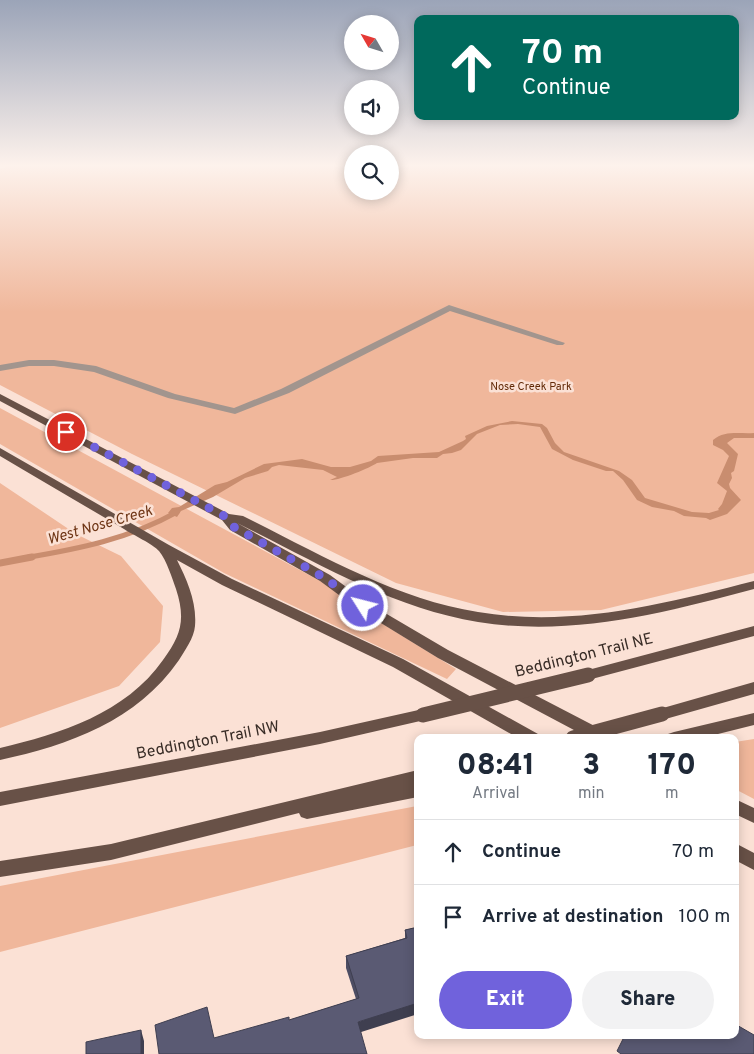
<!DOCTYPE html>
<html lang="en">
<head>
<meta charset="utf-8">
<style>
	body { margin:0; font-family:Overpass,sans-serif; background:#f2f2f3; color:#1f2937; height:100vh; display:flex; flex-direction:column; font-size:19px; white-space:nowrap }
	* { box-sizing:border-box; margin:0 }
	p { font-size:16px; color:#747a83 }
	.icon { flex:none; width:28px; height:28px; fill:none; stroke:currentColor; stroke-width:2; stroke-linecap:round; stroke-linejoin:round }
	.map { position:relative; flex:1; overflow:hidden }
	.side { position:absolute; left:414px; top:734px; width:325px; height:305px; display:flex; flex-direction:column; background:#fff; border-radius:10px; box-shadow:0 2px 12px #0003 }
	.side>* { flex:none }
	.guide { position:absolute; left:414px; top:15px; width:325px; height:105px; border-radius:10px; box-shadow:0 2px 12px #0003; background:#00695c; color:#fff; overflow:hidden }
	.needle { width:32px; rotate:309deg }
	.controls { position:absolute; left:344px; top:15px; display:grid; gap:10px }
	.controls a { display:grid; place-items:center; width:55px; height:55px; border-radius:50%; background:#fff; box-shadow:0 2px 12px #0003; font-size:25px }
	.pin { position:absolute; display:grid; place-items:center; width:42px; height:42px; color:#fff; margin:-21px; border:2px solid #fff; border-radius:50%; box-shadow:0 1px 5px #0007 }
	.me { position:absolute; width:55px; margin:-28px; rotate:306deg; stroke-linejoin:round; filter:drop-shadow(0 0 4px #0008) }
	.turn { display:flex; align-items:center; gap:18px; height:105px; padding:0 25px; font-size:22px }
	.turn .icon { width:65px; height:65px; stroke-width:2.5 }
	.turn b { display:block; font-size:35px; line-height:42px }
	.eta { display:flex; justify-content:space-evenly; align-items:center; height:85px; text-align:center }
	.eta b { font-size:30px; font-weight:800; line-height:35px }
	.cta { display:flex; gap:10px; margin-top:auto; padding:10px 25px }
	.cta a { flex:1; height:58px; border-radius:30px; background:#7062dc; color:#fff; font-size:20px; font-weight:800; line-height:58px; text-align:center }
	.cta a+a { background:#f2f2f3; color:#1f2937 }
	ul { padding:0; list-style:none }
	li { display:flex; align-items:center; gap:15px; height:65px; padding:0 25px; border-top:1px solid #e0e1e3 }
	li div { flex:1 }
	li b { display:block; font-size:19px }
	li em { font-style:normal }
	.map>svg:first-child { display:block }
	.green { fill:#f0b79b }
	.water { fill:#c98d6f }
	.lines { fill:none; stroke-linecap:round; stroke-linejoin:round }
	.stream-far1 { stroke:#c98d6f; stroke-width:5 }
	.stream { stroke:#c98d6f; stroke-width:7 }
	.minor { fill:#a2958e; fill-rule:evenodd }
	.major { fill:#685147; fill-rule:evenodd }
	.major-bridge { stroke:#685147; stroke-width:15 }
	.wall { fill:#4d4d63 }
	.shaded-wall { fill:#3f3f50 }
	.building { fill:#5a5a73; stroke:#3f3f50 }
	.route { stroke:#7062dc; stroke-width:9; stroke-dasharray:0 16.2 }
	.labels { text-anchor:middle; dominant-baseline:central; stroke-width:5; stroke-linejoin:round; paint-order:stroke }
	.far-park-label { font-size:11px; fill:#632b09; stroke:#fbe1d5 }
	.water-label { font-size:15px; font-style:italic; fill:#6f3616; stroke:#fbe1d5 }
	.near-street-label { font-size:16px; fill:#392d27; stroke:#fbe1d5 }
</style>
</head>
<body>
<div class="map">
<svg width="754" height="1054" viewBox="0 0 754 1054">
	<rect width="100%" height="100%" fill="#fbe1d5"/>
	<!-- green -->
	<path class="green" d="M17 164H352V191H390V164H754V573L601 610 503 612 396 583 132 454 0 385V169Z
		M0 408 322 582 365 613 456 669 447 679 224 573 0 444Z
		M0 483 76 534 121 556 163 606 160 642 119 686 0 728Z
		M754 739V799L735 789V742Z
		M417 806V845L0 952V886Z"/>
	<!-- water -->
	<path class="water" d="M512 421 542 424 547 428 555 443 564 452 619 471 632 480 645 498 692 512 709 513 719 510 718 509 722 504 727 491 717 483 729 456 723 450 713 445V440C725 430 739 434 754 433V438H734L727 443 738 454 734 471 731 473 732 478 729 484 730 488 741 500 727 514 710 520 706 518 684 516 674 511 652 507 637 500 623 480 613 471H606L573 460 552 449 540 427 518 424 500 425 477 434 461 450 452 453 443 454 437 458H413L377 463C370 468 338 481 330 480L337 477 323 470 279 465 272 467 268 471 245 478 213 497 181 511 177 517 168 513 172 508 179 507 215 485 227 482 264 464 302 459 331 467H350L371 461 378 456 439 452 463 441 466 439 465 436 487 426Z"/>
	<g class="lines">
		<!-- stream-far1 -->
		<path class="stream-far1" d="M24 558C78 549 129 539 177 512"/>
		<!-- stream -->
		<path class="stream" d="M0 563 32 557"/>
		<!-- minor -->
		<path class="minor" d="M449 305 565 343 563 345H557L450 311 289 393 235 414 168 398 94 372 54 366H29L0 371V365L29 360H54L96 366 175 394 234 408 281 389Z"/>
		<!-- major -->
		<path class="major" d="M0 394 229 514 243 516C318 553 395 599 478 612 571 628 664 604 754 581V589C664 613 572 637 478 622 392 608 314 561 237 523L330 575 368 603 448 650 610 734 612 738H589L438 658 358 609 320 581 230 530 222 520 0 401Z
			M0 448 169 545 232 579 403 659 538 734 540 738H518L393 667 222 585 177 560C187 580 197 602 195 626 194 638 185 650 179 660 137 721 69 745 0 760V748C60 734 126 713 163 660 181 635 186 620 176 589 172 578 167 561 159 551 153 544 133 535 124 529 83 505 41 480 0 456Z
			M754 626V636L588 680 583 679 580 675 583 671 588 670Z
			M754 682V694L662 720 656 718 654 714 656 710Z
			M423 709 429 711 431 715 429 719 320 744 0 806V792L320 732Z
			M754 713V725L702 738H666L668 734 674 732Z
			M418 770V797L307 819 301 817 299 813 111 860 0 877V861L111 844Z
			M735 799 754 808V823L735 814Z
			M735 843 754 853V870L735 860Z"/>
		<!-- major-bridge -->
		<path class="major-bridge" d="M423 715 588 675
			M573 738 662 714"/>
	</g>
	<!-- wall -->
	<path class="wall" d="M418 927V1014L214 1038 289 1020 356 999 346 968V956L405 938V930Z"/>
	<!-- shaded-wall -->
	<path class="shaded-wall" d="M418 1003V1014L358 1033V1022Z
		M141 1030 144 1041V1054H141Z"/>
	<!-- building -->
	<path class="building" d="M418 927V1003L358 1022 367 1054H159L155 1025 207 1007 214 1038 289 1017V1020L359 998 346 956 407 938 405 930Z
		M735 1024 754 1035V1054H621L617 1051 625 1035H735Z
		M141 1030V1054H86V1042Z"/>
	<!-- sky -->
	<linearGradient id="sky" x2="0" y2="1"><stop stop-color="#9ba4b8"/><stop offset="0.53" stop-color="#fdf2ec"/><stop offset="1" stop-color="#fdf2ec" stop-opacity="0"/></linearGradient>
	<rect width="754" height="312" fill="url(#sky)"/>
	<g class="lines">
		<!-- route -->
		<path class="route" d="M66 432 226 517 234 527 325 578 363 606"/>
	</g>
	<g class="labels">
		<!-- far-park labels -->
		<g class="far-park-label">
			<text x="531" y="387">Nose Creek Park</text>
		</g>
		<!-- water labels -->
		<g class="water-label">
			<text transform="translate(100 526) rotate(-16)">West Nose Creek</text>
		</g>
		<!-- near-street labels -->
		<g class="near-street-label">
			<text transform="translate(584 656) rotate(-14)">Beddington Trail NE</text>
			<text transform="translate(208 741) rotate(-11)">Beddington Trail NW</text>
		</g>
	</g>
</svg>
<div class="controls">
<a><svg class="needle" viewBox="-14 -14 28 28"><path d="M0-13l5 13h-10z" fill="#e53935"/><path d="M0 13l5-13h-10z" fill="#747a83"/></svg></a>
<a><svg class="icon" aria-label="sound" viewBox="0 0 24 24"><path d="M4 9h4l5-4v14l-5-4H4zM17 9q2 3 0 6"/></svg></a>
<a><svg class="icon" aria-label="search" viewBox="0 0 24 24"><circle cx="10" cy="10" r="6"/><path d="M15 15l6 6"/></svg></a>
</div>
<div class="pin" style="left:66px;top:432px;background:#d93025"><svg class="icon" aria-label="arrive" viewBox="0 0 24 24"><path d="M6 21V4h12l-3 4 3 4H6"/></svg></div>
<svg class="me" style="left:363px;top:606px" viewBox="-20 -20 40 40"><circle r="17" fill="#7062dc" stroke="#fff" stroke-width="3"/><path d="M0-11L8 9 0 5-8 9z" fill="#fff"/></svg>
<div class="guide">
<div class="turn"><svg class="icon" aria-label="ahead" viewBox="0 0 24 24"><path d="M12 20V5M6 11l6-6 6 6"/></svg><div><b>70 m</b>Continue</div></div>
</div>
<section class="side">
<div class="eta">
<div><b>08:41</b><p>Arrival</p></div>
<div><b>3</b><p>min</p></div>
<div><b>170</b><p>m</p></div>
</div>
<ul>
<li><svg class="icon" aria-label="ahead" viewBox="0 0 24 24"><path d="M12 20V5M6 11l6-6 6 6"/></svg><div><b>Continue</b></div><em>70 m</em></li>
<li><svg class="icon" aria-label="arrive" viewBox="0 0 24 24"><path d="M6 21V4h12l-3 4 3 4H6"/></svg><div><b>Arrive at destination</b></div><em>100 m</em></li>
</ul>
<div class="cta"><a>Exit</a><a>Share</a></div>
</section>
</div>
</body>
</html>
